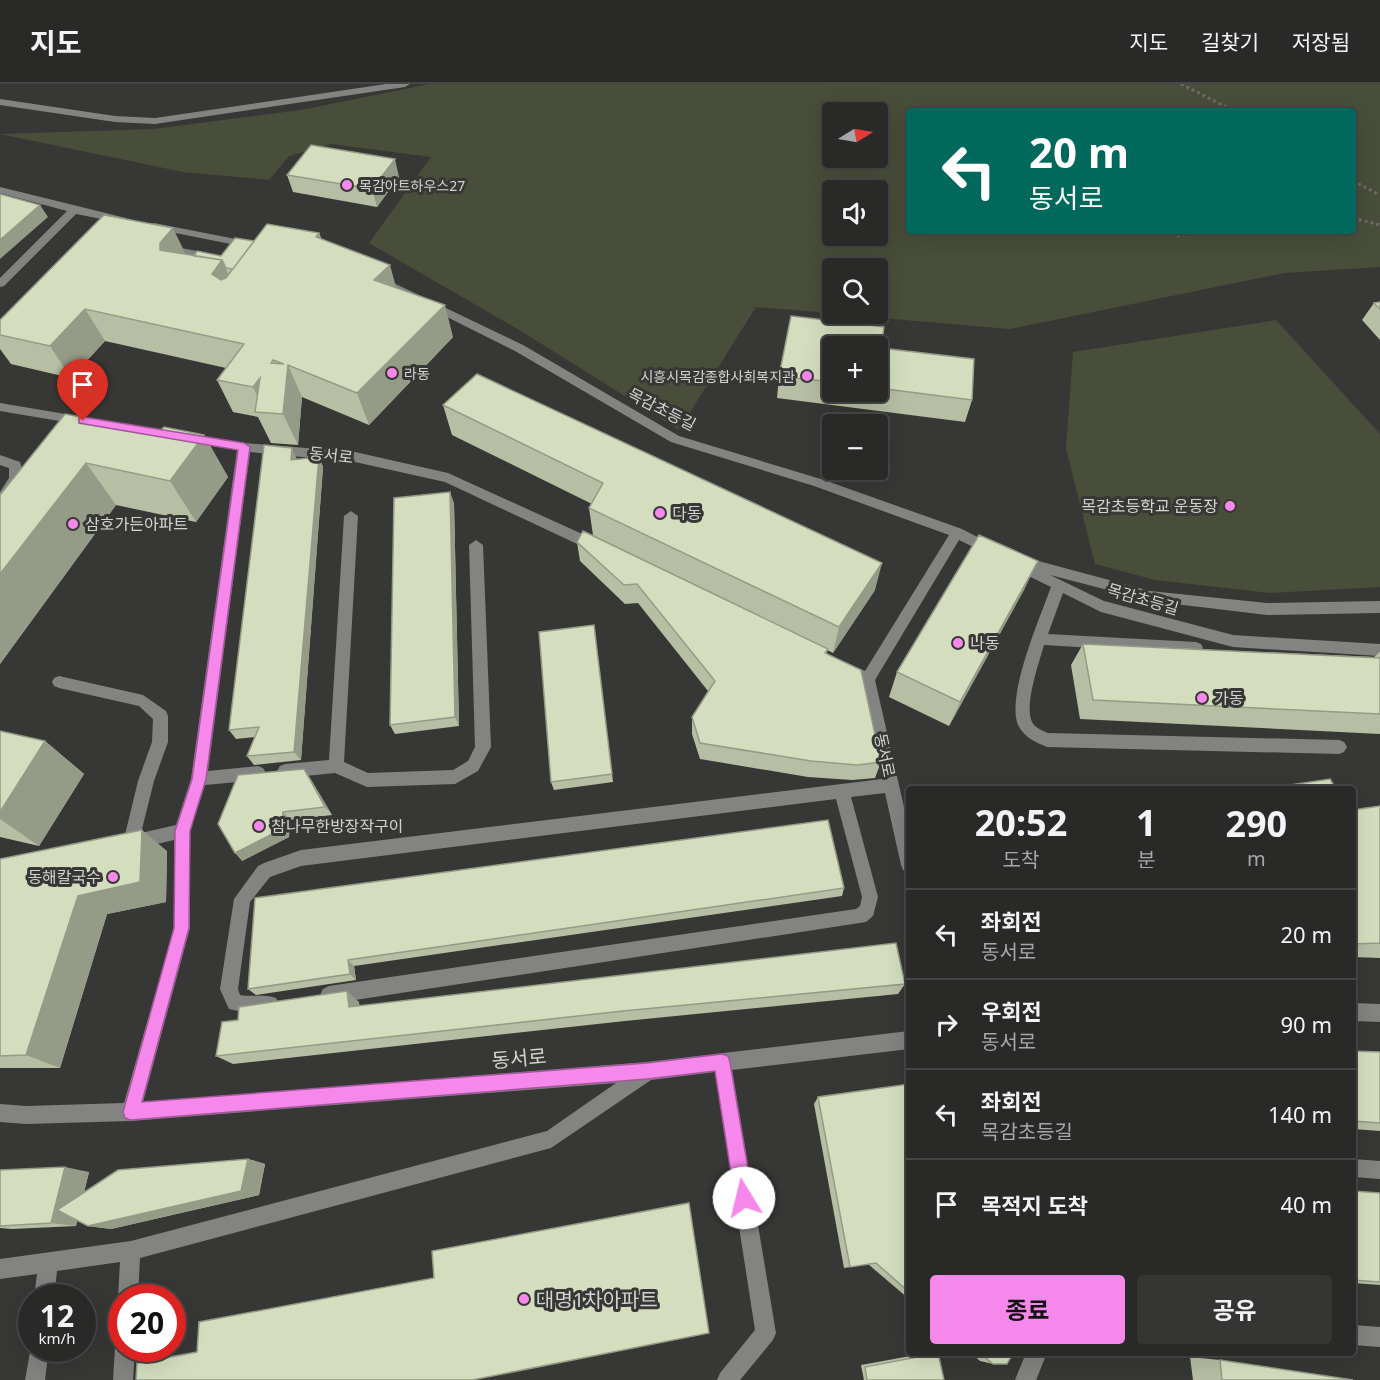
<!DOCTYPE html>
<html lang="ko">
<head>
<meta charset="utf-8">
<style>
	body { margin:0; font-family:"Noto Sans","Noto Sans KR",sans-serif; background:#353634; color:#f1f3f6; height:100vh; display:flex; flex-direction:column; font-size:22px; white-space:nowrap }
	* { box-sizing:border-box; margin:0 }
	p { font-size:20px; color:#a5a7a8 }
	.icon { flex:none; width:33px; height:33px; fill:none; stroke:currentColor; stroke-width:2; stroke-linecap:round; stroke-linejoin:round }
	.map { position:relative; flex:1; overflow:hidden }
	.sheet { position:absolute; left:906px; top:702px; width:450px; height:570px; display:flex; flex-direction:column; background:#292a28; border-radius:6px; box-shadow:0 6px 24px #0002,0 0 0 2px #454645 }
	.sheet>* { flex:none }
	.hud { position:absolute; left:906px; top:24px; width:450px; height:126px; border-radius:6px; box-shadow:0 6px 24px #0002,0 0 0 2px #454645; background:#00695c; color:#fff; overflow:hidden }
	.needle { width:39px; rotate:79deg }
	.buttons { position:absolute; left:822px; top:18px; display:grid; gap:12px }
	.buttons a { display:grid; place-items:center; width:66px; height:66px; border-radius:6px; background:#292a28; box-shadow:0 6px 24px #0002,0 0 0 2px #454645; font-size:30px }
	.speed { position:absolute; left:18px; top:1200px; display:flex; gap:12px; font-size:30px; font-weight:700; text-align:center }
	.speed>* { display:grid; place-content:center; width:78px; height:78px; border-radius:50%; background:#292a28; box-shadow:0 6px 24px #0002,0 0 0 2px #454645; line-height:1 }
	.speed small { font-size:15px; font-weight:400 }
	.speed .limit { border:9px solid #d22; background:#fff; color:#111 }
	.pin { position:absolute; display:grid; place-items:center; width:51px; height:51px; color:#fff; margin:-62px -26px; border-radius:50% 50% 50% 0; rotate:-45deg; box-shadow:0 0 6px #0007 }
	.pin .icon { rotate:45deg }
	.me { position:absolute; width:66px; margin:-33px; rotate:351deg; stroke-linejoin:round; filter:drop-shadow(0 0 4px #0008) }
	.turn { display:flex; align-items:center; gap:21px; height:126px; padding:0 24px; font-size:27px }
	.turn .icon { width:78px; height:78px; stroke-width:2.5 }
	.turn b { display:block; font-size:42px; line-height:51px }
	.eta { display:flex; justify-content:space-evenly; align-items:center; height:102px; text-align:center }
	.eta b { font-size:36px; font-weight:700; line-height:42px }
	.cta { display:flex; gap:12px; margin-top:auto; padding:12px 24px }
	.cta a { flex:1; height:69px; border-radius:6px; background:#f788eb; color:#111; font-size:24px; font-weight:700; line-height:69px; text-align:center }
	.cta a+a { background:#353634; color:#f1f3f6 }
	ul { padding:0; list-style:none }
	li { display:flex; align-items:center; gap:18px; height:90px; padding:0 24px; border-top:2px solid #454645 }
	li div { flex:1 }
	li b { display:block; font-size:22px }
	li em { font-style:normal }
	header { display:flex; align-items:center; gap:36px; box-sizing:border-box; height:84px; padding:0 30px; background:#292a28; border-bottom:2px solid #454645 }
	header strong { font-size:28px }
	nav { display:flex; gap:33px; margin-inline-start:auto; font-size:21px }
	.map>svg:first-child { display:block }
	.green { fill:#484e39; fill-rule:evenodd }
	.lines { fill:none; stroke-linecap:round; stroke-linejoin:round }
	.path { stroke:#6a6b68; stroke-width:3; stroke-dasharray:3 3; stroke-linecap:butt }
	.minor { fill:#838481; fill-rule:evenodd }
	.wall { fill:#b6bfa4; fill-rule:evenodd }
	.shaded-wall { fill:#949b86 }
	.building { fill:#d4debf; stroke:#949b86; stroke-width:1.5; fill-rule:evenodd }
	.route { fill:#f788eb; stroke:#a15899; stroke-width:1.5 }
	.poi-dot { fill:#f788eb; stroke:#373835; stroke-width:2 }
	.labels { text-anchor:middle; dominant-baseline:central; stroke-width:6; stroke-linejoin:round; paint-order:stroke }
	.far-poi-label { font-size:14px; fill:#d2d3d1; stroke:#373835; text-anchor:start }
	.street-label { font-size:16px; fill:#d2d3d1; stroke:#373835 }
	.poi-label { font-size:16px; fill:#d2d3d1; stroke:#373835; text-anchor:start }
	.near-street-label { font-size:20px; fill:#d2d3d1; stroke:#373835 }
	.near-poi-label { font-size:20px; fill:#d2d3d1; stroke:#373835; text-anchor:start }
</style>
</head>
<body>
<header>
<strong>지도</strong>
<nav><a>지도</a><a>길찾기</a><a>저장됨</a></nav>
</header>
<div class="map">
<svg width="1380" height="1296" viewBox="0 0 1380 1296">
	<rect width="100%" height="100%" fill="#373835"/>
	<!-- green -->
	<path class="green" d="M430 0H1380V183L1284 189 1010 245 834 230H878V184H832V229L756 223 679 346 521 247 369 159 431 73 331 60 289 72 269 96 183 88 0 50 153 45 301 26ZM909 27H1353V147H909ZM832 28H878V74H832ZM832 106H878V152H832Z
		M1276 236 1380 350V503L1270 509 1155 496 1095 480 1066 364 1073 268Z"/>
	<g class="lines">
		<!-- path -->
		<path class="path" d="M1181 0 1234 27
			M1353 97 1380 111
			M1353 134 1380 141
			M1177 152 1211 147"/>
		<!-- minor -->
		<path class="minor" d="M386 0H410L405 3 155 40 115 38 0 21V15L115 32 155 34Z
			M0 103 126 134 127 136 122 139 76 130 4 202 0 203V194L67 127 0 109Z
			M154 139 251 158 256 161 251 164 150 144 149 142Z
			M165 161 202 168 207 171 197 183 193 184 188 181 194 173 161 166V162Z
			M379 192 523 261 679 352 824 396 962 445 999 464 1001 468 999 472 994 473 959 456 875 596 909 745V789L903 786 901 781 885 709 851 713 878 813 873 832 866 838 329 920 323 917 320 911 323 905 329 902 856 825 860 822 862 813 836 715 301 782 270 793 250 818 238 905 240 911C252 913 266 910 276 914L279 920 276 926 257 931 229 925 220 905 234 815 258 782 264 779 301 766 882 695 862 599 840 588 838 584 840 580 845 578 865 587 949 451 814 402 671 358 515 267 375 197 374 195Z
			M0 319 83 333 89 337 83 341 0 327Z
			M190 350 244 359 355 368 448 389 602 459 604 463 602 467H592L445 398 355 378 250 368 208 687 258 682 263 684 266 689 263 694 258 696 205 701 190 747V844L143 1018 647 978 909 947V965L732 986 776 1249 773 1256 740 1296H717L720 1289 755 1246 715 988 651 996 551 1064 140 1174 138 1214H122V1221L118 1214 120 1178 57 1187 54 1214H34L37 1190 0 1195V1175L131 1157 547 1047 616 999 131 1037 26 1040 0 1038V1020L26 1022 124 1019 174 844V756L131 766 125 764 123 759 138 697 152 658 153 635 139 622 59 604 54 602 52 598 54 594 59 592 143 611 166 627 168 632V658L154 697 141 749 176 741 191 695 237 366 186 357 184 354 186 351Z
			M0 371 20 378C26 394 13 408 5 421L0 423V408L9 394V384L0 381Z
			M351 427 358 432 344 678 368 689 453 686 468 677 475 663 469 461 476 456 483 461 491 663 478 687 455 700 367 703 335 689 285 694 280 692 277 687 280 682 285 680 329 676 344 432Z
			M1015 474 1025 478 1031 475 1150 507 1267 519 1380 517V529L1267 531 1150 517 1050 491 1104 517 1233 551 1380 560V572L1233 563 1101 528 1063 509 1048 550 1196 558 1201 560 1203 564 1201 568 1196 570 1044 561C1039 579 1024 621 1032 638 1035 644 1043 647 1048 649L1339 656 1344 658 1347 663 1344 668 1339 670 1047 663C1035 658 1024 653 1018 641 1006 611 1040 534 1051 503L1010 483 1008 479 1010 475Z
			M1353 919 1380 920V938L1353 937Z
			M1353 1075 1380 1077V1095L1353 1093Z
			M1353 1241 1380 1243V1263L1353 1261Z
			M122 1255V1264H135L133 1296H113L115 1264 118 1257Z
			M32 1257V1264H49L45 1296H25Z
			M1026 1269H1047L1036 1296H1015Z"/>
	</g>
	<!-- wall -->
	<path class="wall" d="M287 91 399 93 377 123 293 108Z
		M319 149 322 156 396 204 453 253 369 341 302 313 298 361 271 359 258 333 233 328 217 296 226 284 105 257 71 294 11 280 0 265V236L186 170 194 172H221L254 157Z
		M1380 218V256L1362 236 1374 219Z
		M791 232 884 243 881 264 974 275 972 316 965 338 777 314 779 292ZM832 262H878V308H832Z
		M443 321 875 506 833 569 827 566V569L881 678 875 694 852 696 808 693 700 675 692 650V633L708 607 638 519 625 520 580 477 577 458 593 451 589 424 592 420 452 351Z
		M159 348 204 351 228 393 196 438 116 421 0 580V411Z
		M319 373 323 383 301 676 254 681 247 672 255 653 236 655 229 646 297 375Z
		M454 419 459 642 395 650 390 641Z
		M1025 504 949 642 889 613 897 588Z
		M594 541 613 698 554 706 551 698Z
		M1083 560 1374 573 1380 568V650L1080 635 1071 581Z
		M0 647 45 657 84 690 39 762 0 753Z
		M304 685 310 694 332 731 290 736 289 753 242 777Z
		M1380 722V874L1353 873V726Z
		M167 767 166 818 107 830 60 984H0V775Z
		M844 804 842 812 354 882 356 896 256 911 248 905 255 814Z
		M905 900 898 910 625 937 233 980 216 972 359 918V922Z
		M1353 967 1380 968V1047L1353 1045Z
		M909 1000V1215L868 1180 844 1184 814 1020 818 1013Z
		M248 1075 265 1080 259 1111 111 1145 88 1142 77 1137 76 1142 12 1145 0 1144V1086L89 1088 84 1108Z
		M1353 1107 1380 1109V1201L1353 1199Z
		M927 1269H938L944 1296H864L861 1281Z
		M971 1269H1013L993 1280 980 1277Z
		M1190 1273 1220 1276 1353 1296H1193Z"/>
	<!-- shaded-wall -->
	<path class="shaded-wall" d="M395 75 399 93 377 123 372 105Z
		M40 121 48 133 0 175V156Z
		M173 144 189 177 160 166V159Z
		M319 149 331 181 316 153Z
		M222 176 237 209 212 190Z
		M390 181 399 214 374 196Z
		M445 221 453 253 369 341 357 309Z
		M85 225 105 257 71 294 50 262Z
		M288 281 302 313 298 361 283 330Z
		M260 294 265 329 253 303Z
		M204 351 228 393 196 438 170 397Z
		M292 364 297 375 291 376Z
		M319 373 323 383 301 676 294 668Z
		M86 379 116 421 0 580V490Z
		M450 408 454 419 459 642 455 633Z
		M1038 477 1025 504 949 642 960 618Z
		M882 479 875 506 833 569 839 543Z
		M45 657 84 690 39 762 0 735V728Z
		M304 685 310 694 332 731 325 723Z
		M283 728 290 736 289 753 242 777 235 769Z
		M142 746 167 767 166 818 107 830 60 984 26 971 78 812Z
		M348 876 354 882 356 896 350 890Z
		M347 907 359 918 361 933 349 923Z
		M248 1075 265 1080 259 1111 111 1145 88 1142Z
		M65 1083 89 1088 76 1142 51 1139Z"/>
	<!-- building -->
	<path class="building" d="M311 61 395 75 372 105 287 91Z
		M0 110 40 121 0 156Z
		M104 131 173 144 160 159V166L222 176 212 190 221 196 226 194 267 140 319 149 316 153 390 181 374 196 445 221 357 309 288 281 283 330 255 328 260 294 253 303 217 296 244 260 85 225 50 262 0 251V236ZM273 276 284 280 271 279Z
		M235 154 254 157 233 185 226 184 222 176 194 172 197 167 221 172Z
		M1380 218V225L1374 219Z
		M791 232 884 243 881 264 974 275 972 316 878 304V262H832V298L779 292Z
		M477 290 882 479 839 543 589 424 603 399 443 321Z
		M65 330 159 348 164 343 204 351 170 397 86 379 0 490V411Z
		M264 361 292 364 291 376 319 373 294 668 247 672 259 643 229 646Z
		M450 408 455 633 390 641 394 414Z
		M583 447 828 565 825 569 861 586 881 678 857 681 811 677 700 659 692 633 715 597 637 500 624 501 577 458Z
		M979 451 1038 477 960 618 897 588Z
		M594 541 612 690 551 698 539 548Z
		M1083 560 1380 574V630L1093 616Z
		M0 647 45 657 0 728Z
		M304 685 325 723 283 728 282 745 235 769 218 740 238 691Z
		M1330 695 1336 705H1263Z
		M1380 722V859L1353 860V726Z
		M828 736 844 804 348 876 350 890 248 905 255 814Z
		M142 746 140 798 78 812 26 971 0 972V775Z
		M896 859 905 900 623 927 216 972 222 938 238 936 239 923 347 907 349 923Z
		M1353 967 1380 968V1039L1353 1037Z
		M909 1000V1208L876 1179 850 1183 818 1013Z
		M248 1075 241 1107 88 1142 57 1126 118 1086Z
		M65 1083 51 1139 0 1142V1086Z
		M1353 1107 1380 1109V1198L1353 1196Z
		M689 1119 709 1249 472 1296H136L137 1279 197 1268 199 1238 434 1194 432 1167Z
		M938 1269 944 1296H867L865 1283Z
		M980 1269H1013L1007 1280H993Z
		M1220 1276 1353 1296H1222Z"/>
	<!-- route -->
	<path class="route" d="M83 333 244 359 250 363 206 695 190 747 189 844 142 1018 647 979 722 970 728 972 730 978 753 1114 750 1120 744 1122 738 1120 735 1114 715 987 647 995 131 1036 125 1034 123 1028 174 844 175 747 192 695 238 366 79 339V334Z"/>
	<!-- markers -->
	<g class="poi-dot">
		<circle cx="347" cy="101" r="6"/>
		<circle cx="392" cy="289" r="6"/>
		<circle cx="807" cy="292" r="6"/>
		<circle cx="1230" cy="422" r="6"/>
		<circle cx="660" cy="429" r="6"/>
		<circle cx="73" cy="440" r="6"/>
		<circle cx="958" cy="559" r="6"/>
		<circle cx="1202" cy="614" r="6"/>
		<circle cx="259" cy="742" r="6"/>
		<circle cx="113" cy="793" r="6"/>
		<circle cx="524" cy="1215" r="6"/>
	</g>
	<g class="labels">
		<!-- far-poi labels -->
		<g class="far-poi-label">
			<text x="359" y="101">목감아트하우스27</text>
			<text x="404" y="289">라동</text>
			<text x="795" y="292" text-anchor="end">시흥시목감종합사회복지관</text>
		</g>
		<!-- street labels -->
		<g class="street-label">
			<text transform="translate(662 325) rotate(27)">목감초등길</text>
			<text transform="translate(331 371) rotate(6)">동서로</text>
			<text transform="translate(1143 515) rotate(16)">목감초등길</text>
			<text transform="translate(885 671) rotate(78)">동서로</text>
		</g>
		<!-- poi labels -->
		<g class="poi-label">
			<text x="1218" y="422" text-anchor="end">목감초등학교 운동장</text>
			<text x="672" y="429">다동</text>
			<text x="85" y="440">삼호가든아파트</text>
			<text x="970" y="559">나동</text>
			<text x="1214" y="614">가동</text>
			<text x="271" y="742">참나무한방장작구이</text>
			<text x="101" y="793" text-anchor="end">동해칼국수</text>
		</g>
		<!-- near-street labels -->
		<g class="near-street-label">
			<text transform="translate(519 974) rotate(-5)">동서로</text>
		</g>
		<!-- near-poi labels -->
		<g class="near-poi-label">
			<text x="536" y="1215">대명1차아파트</text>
		</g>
	</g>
</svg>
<div class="buttons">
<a><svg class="needle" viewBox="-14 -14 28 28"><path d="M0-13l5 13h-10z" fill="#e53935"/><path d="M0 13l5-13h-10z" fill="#a5a7a8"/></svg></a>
<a><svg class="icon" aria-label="sound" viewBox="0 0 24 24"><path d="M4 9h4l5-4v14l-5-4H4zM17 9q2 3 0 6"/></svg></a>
<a><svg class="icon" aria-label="search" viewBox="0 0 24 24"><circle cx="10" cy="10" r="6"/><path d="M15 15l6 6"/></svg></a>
<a>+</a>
<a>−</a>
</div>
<div class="speed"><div>12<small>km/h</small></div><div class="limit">20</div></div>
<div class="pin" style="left:83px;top:337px;background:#d93025"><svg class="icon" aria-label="arrive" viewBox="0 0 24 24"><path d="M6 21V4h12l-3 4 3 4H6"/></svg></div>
<svg class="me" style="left:744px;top:1114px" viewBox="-20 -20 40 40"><circle r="19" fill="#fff"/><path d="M0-13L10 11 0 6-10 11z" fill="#f788eb"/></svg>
<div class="hud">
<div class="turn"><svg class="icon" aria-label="left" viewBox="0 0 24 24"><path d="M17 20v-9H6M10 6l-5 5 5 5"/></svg><div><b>20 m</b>동서로</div></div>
</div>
<section class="sheet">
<div class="eta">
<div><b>20:52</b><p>도착</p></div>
<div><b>1</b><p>분</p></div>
<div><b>290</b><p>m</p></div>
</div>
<ul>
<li><svg class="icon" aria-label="left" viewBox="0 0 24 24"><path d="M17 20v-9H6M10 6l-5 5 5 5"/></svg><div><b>좌회전</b><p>동서로</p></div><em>20 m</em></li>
<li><svg class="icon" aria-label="right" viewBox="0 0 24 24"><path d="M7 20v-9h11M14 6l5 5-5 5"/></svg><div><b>우회전</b><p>동서로</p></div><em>90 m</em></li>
<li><svg class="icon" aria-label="left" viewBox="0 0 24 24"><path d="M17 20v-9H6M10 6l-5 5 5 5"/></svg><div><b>좌회전</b><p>목감초등길</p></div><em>140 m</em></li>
<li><svg class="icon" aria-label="arrive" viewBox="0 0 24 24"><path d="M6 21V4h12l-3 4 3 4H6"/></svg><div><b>목적지 도착</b></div><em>40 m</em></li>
</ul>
<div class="cta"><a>종료</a><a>공유</a></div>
</section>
</div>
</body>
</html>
